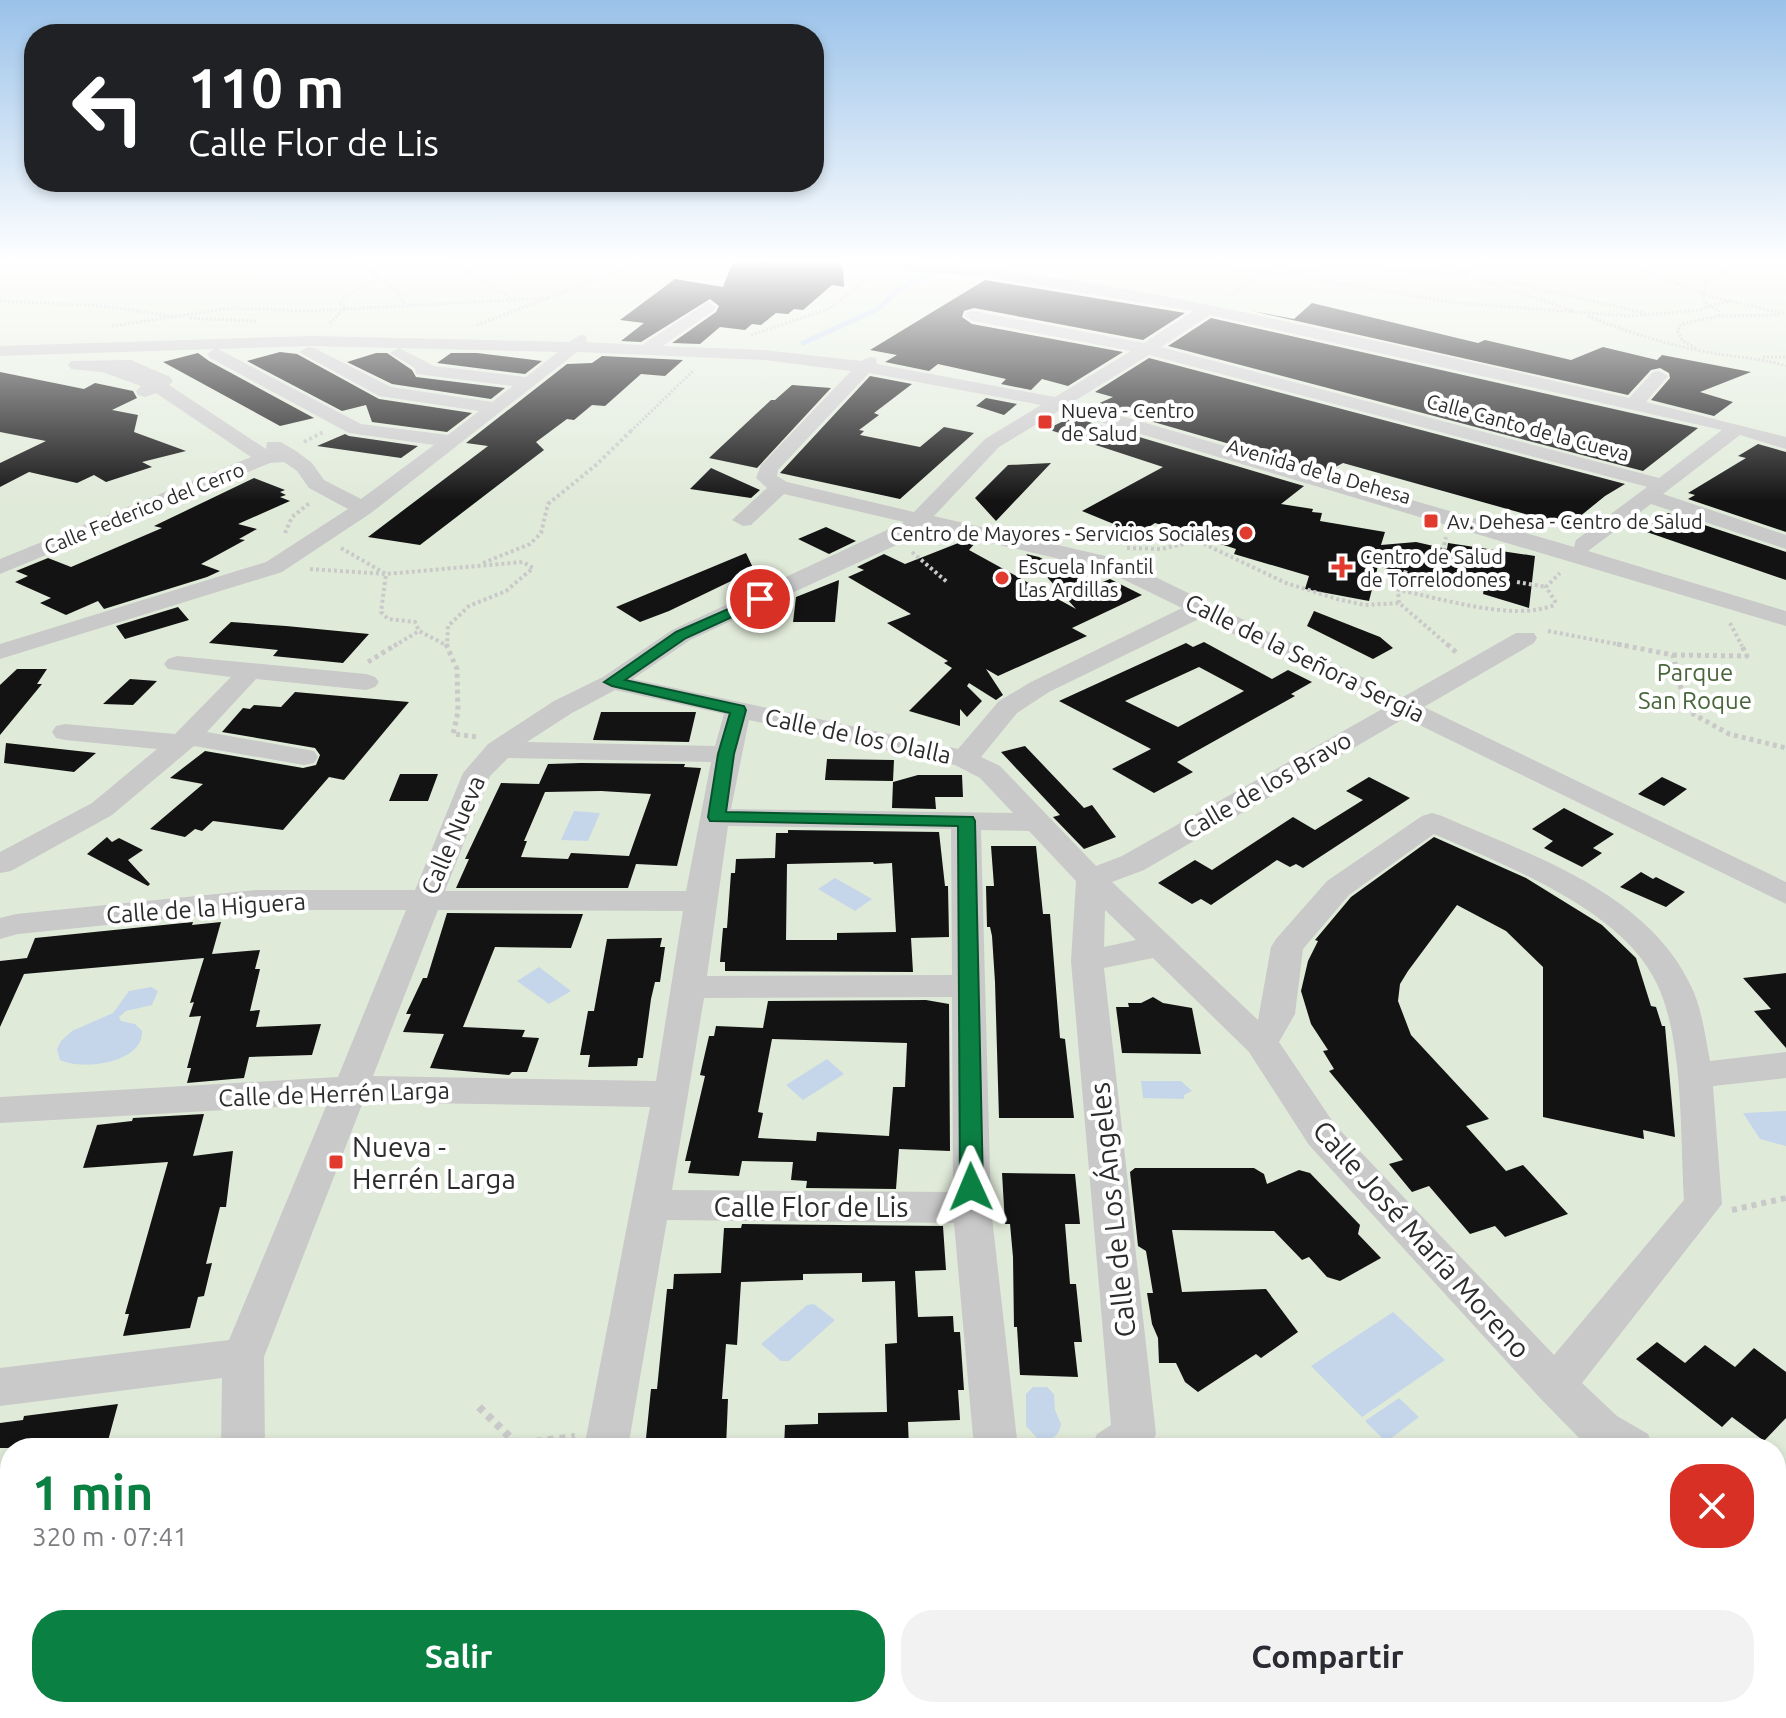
<!DOCTYPE html>
<html lang="es">
<head>
<meta charset="utf-8">
<style>
	body { margin:0; font-family:Ubuntu,sans-serif; background:#f2f2f3; color:#2b2b33; height:100vh; display:flex; flex-direction:column; font-size:30px; white-space:nowrap }
	* { box-sizing:border-box; margin:0 }
	p { font-size:26px; color:#7c7c81 }
	.icon { flex:none; width:44px; height:44px; fill:none; stroke:currentColor; stroke-width:2; stroke-linecap:round; stroke-linejoin:round }
	.map { position:relative; flex:1; overflow:hidden }
	.details { position:absolute; left:0px; top:1438px; width:1786px; height:280px; display:flex; flex-direction:column; background:#fff; border-radius:32px 32px 0 0; box-shadow:0 4px 12px #0003 }
	.details>* { flex:none }
	.top-card { position:absolute; left:24px; top:24px; width:800px; height:168px; border-radius:32px; box-shadow:0 4px 12px #0003; background:#202124; color:#fff; overflow:hidden }
	.pin { position:absolute; display:grid; place-items:center; width:68px; height:68px; color:#fff; margin:-34px; border:4px solid #fff; border-radius:50%; box-shadow:0 2px 8px #0007 }
	.me { position:absolute; width:88px; margin:-44px; rotate:359deg; stroke-linejoin:round; filter:drop-shadow(0 0 6px #0008) }
	.turn { display:flex; align-items:center; gap:28px; height:168px; padding:0 32px; font-size:36px }
	.turn .icon { width:104px; height:104px; stroke-width:2.5 }
	.turn b { display:block; font-size:56px; line-height:68px }
	.round { display:grid; place-items:center; flex:none; width:84px; height:84px; border-radius:32px; background:#f2f2f3 }
	.head { display:flex; align-items:center; justify-content:space-between; height:136px; padding:0 32px }
	h1 { font-size:48px; font-weight:700; line-height:60px; color:#0b8043 }
	.cta { display:flex; gap:16px; margin-top:auto; padding:16px 32px }
	.cta a { flex:1; height:92px; border-radius:32px; background:#0b8043; color:#fff; font-size:32px; font-weight:700; line-height:92px; text-align:center }
	.cta a+a { background:#f2f2f3; color:#2b2b33 }
	.map>svg:first-child { display:block }
	.green { fill:#e0ead9; fill-rule:evenodd }
	.water { fill:#c5d6ea }
	.lines { fill:none; stroke-linecap:round; stroke-linejoin:round }
	.stream { stroke:#c5d6ea; stroke-width:5 }
	.building { fill:#131313; fill-rule:evenodd }
	.path-far4 { stroke:#c9c9c9; stroke-width:3; stroke-dasharray:2 2; stroke-linecap:butt }
	.path-far3 { stroke:#c9c9c9; stroke-width:4; stroke-dasharray:3 3; stroke-linecap:butt }
	.path-far2 { stroke:#c9c9c9; stroke-width:5; stroke-dasharray:4 4; stroke-linecap:butt }
	.path-far1 { stroke:#c9c9c9; stroke-width:6; stroke-dasharray:5 5; stroke-linecap:butt }
	.path { stroke:#c9c9c9; stroke-width:8; stroke-dasharray:6 6; stroke-linecap:butt }
	.minor { fill:#c9c9c9; fill-rule:evenodd }
	.route { fill:#0b8043; stroke:#07532c; stroke-width:2 }
	.poi-dot { fill:#e13b30; stroke:#fff; stroke-width:3 }
	.labels { text-anchor:middle; dominant-baseline:central; stroke-width:8; stroke-linejoin:round; paint-order:stroke }
	.far-poi-label { font-size:20px; fill:#2c2c2c; stroke:#fff; text-anchor:start }
	.far-street-label { font-size:20px; fill:#2c2c2c; stroke:#fff }
	.street-label { font-size:24px; fill:#2c2c2c; stroke:#fff }
	.park-label { font-size:24px; fill:#49663b; stroke:#fff }
	.near-poi-label { font-size:28px; fill:#2c2c2c; stroke:#fff; text-anchor:start }
	.near-street-label { font-size:28px; fill:#2c2c2c; stroke:#fff }
</style>
</head>
<body>
<div class="map">
<svg width="1786" height="1718" viewBox="0 0 1786 1718">
	<rect width="100%" height="100%" fill="#fff"/>
	<!-- green -->
	<path class="green" d="M0 261H1786V1718H0ZM10 1448H1776V1708H10Z"/>
	<!-- water -->
	<path class="water" d="M574 811 600 813 588 841 561 840Z
		M835 878 872 899 855 911 818 889Z
		M539 967 571 991 549 1004 517 981Z
		M151 987 158 991 152 1005 126 1011 119 1017 121 1021 135 1024 142 1031C144 1063 82 1071 60 1060L57 1049 61 1041 72 1031 113 1013 129 991Z
		M827 1059 844 1074 803 1100 786 1085Z
		M1141 1081H1181L1192 1091 1184 1095V1099L1143 1098Z
		M1786 1111V1146L1760 1139 1743 1113Z
		M814 1304 835 1320 789 1361H781L761 1344 807 1305Z
		M1393 1312 1445 1360 1362 1417 1311 1366Z
		M1033 1387H1047L1054 1394 1055 1410 1061 1424C1059 1437 1051 1441 1038 1439L1026 1426V1394Z
		M1399 1398 1419 1417 1386 1442 1365 1421Z"/>
	<g class="lines">
		<!-- stream -->
		<path class="stream" d="M954 263 957 261
			M803 343 878 309 898 290 940 269"/>
	</g>
	<!-- building -->
	<path class="building" d="M733 261H837L843 267 844 287 832 285 803 310 794 309 788 314 776 313 761 325 752 324 745 330 720 327 700 344 672 343 716 312 719 306 710 299 641 342 621 341 644 323 620 320 675 279 723 287Z
		M985 280 1185 313 1143 340 974 308 964 311 962 317 972 324 1123 352 1068 386 1042 379 1031 390 1001 384 1006 379 938 364 929 371 885 362 897 355 870 350Z
		M1312 303 1478 343 1485 340 1571 360 1603 347 1657 360 1662 355 1751 372 1700 392 1733 402 1714 416 1651 400 1670 378 1669 373 1660 368 1651 370 1628 395 1252 311 1294 319Z
		M1211 318 1698 428 1643 471 1168 346Z
		M280 352 297 354 379 399 472 413 447 432 372 422 366 405 342 411 247 361Z
		M198 353 209 361 314 418 280 426 163 362Z
		M376 353H387L412 370 416 377 505 388 491 399 392 384 347 362Z
		M451 353H477L542 361 525 374 437 363Z
		M602 356 683 360 665 376 641 374 605 406 592 405 574 420 567 419 536 442 544 450 420 545 368 537 488 446 466 443 567 364 592 363Z
		M1149 358 1625 484 1605 496 1568 526 1343 463 1326 472 1095 405 1113 397 1095 392Z
		M0 372 84 389 95 383 133 391 137 398 112 410 138 415 134 432 186 451 142 462 152 467 106 482 94 475 77 483 29 472 0 487V463L46 441 0 432Z
		M870 376 912 384 874 413 879 415 859 430 864 431 860 435 920 447 944 427 974 433 900 499 780 473Z
		M792 385 831 388 757 468 709 458 771 400H775Z
		M986 398 1017 404 1004 415 976 406Z
		M1072 417 1304 486 1281 504 1313 509 1312 512 1322 513 1320 521 1385 532 1381 545 1416 542 1447 549 1448 543 1535 556 1529 608 1483 594 1485 582 1424 579 1378 566 1369 601 1305 589 1309 576 1234 554 1236 549 1155 523 1138 534 1082 511 1163 467 1047 429Z
		M345 434 349 436 418 446 401 458 317 446Z
		M1758 444 1786 452V532L1688 499 1695 495 1688 493 1746 458 1738 456Z
		M1051 463 996 521 975 498 1008 465Z
		M711 468 760 490 751 498 690 489Z
		M254 478 285 490 280 492 286 495 280 497 290 501 238 524 257 529 239 539 245 540 201 564 220 571 207 577 104 609 98 601 66 615 40 603 51 598 15 582 28 576 16 571 48 558 71 567 162 528 154 526Z
		M1668 513 1786 552V580L1641 530Z
		M826 527 856 541 829 554 798 539Z
		M966 540 976 542 969 550 1076 609 1026 554 1039 557 1093 586 1110 579 1142 595 1072 628 1087 636 998 676 986 669 1003 695 996 700 969 683 967 686 982 701 967 717 960 709V726L909 711 952 668 944 663 948 661 887 623 911 614 848 577 864 570 857 567 884 554 905 564Z
		M746 553 754 570 669 611 640 622 616 607Z
		M839 580 835 622H793L796 597Z
		M178 607 189 620 125 639 116 626Z
		M1314 611 1380 637 1393 648 1373 659 1307 626Z
		M231 622 286 626 369 634 343 663 273 656 278 650 209 643Z
		M1204 642 1272 679 1288 670 1312 682 1291 694 1295 696 1177 762 1193 772 1154 793 1112 769 1151 749 1059 701 1186 643 1193 647ZM1199 667 1244 691 1178 727 1125 701Z
		M17 669H47L37 684H42L0 735V685Z
		M130 679 157 681 133 705 103 704Z
		M295 692 409 702 344 780 329 777 283 830 213 821 202 831 195 829 185 837 150 829 203 784 170 778 205 751 303 768 316 765 320 755 315 748 222 732 243 708 250 709 254 705 281 707Z
		M601 712H696L689 742 593 740Z
		M6 743 96 753 74 772 4 763Z
		M1025 746 1084 808 1092 805 1116 837 1084 849 1053 817 1060 815 1001 752Z
		M827 759 894 760 893 781 825 780Z
		M581 763 685 764 684 767 701 768 677 866 636 864 628 888H456L469 859H465L501 783 539 784 548 764ZM601 791 651 794 629 856 571 853 568 859 521 857 527 841H524L545 792Z
		M400 774H438L428 801H389Z
		M918 775H962L963 797H935L936 809 892 808 893 782Z
		M1369 777 1410 798 1303 868 1296 864 1290 867 1277 860 1211 905 1201 899 1192 904 1158 883 1195 860 1212 870 1293 817 1315 830 1363 800 1346 791Z
		M1662 777 1687 789 1664 806 1638 794Z
		M1564 808 1614 834 1593 848 1602 853 1582 867 1544 848 1553 841 1532 829Z
		M788 830 939 832 945 886H948L949 937 911 938 913 972 725 971V962H720L723 928H727L731 873H735L736 859 775 858 776 833H788ZM873 862 874 864 892 863 896 932 837 933V940H786L787 864Z
		M107 837 112 842 119 838 143 850 128 860 150 884 148 886 87 854Z
		M1434 837 1526 878 1602 925 1636 958 1651 1006 1656 1007 1662 1026H1665L1675 1137 1643 1130 1644 1139 1543 1117V967L1506 931 1457 905 1408 971 1400 984 1398 1001 1411 1035 1489 1119 1466 1126 1506 1171 1523 1165 1568 1214 1505 1237 1495 1226 1470 1234 1429 1186 1412 1192 1389 1164 1403 1160 1329 1071 1334 1069 1323 1051 1328 1050 1311 1024 1301 991 1308 961 1318 941 1315 940 1351 897Z
		M991 846H1036L1043 914H1050L1060 1038 1065 1039 1074 1118H999L995 982 992 936 990 927H987L986 886H994Z
		M1641 872 1653 879 1656 877 1685 892 1666 907 1620 887Z
		M447 913 583 914 571 948 495 947 463 1027 525 1030 522 1037 539 1038 527 1072H512L509 1075 430 1068 444 1034 403 1032 411 1014H406L423 978H427Z
		M193 922 192 925 221 922 212 954 260 950 255 969H260L250 1011 260 1010 256 1027 321 1024 312 1055 249 1057 244 1078 187 1083 191 1068H187L201 1016 189 1017 194 1002 190 1003 204 958 24 974 0 1027V961L27 958 35 938Z
		M662 938 660 947H665L660 982H655L651 999 643 1058H638L637 1066 588 1067 590 1055H580L588 1011H594L607 939Z
		M1786 973V1048L1754 1011 1771 1009 1743 978Z
		M1153 997 1163 1003 1192 1008 1201 1054 1122 1053 1116 1007H1129L1128 1003H1141Z
		M926 1000 949 1004 950 1151 899 1149 896 1189 806 1188 807 1181 791 1180 793 1162 742 1161 739 1176 688 1173 691 1161H685L705 1076 700 1075 709 1036H714L716 1026 763 1028 768 1001ZM772 1039 907 1043 905 1087H893L889 1136 817 1132 816 1141 758 1138 763 1113 758 1112Z
		M204 1114 193 1156 233 1151 226 1207H220L206 1264 212 1263 204 1296 198 1297 190 1328 123 1336 129 1314H125L168 1162 83 1168 97 1125 132 1121 133 1118Z
		M1135 1168H1254L1264 1174 1267 1184 1299 1170 1310 1173 1360 1225 1358 1234 1381 1258 1340 1281 1327 1277 1309 1257 1302 1260 1274 1231 1172 1230 1182 1292 1266 1289 1298 1332 1261 1358 1256 1354 1198 1392 1185 1382 1176 1363H1159L1158 1338 1152 1324 1147 1293H1153L1146 1251 1138 1246 1130 1172Z
		M1002 1173 1075 1174 1080 1224H1065L1070 1284H1076L1082 1342H1074L1078 1377 1020 1375 1017 1327H1014L1013 1257 1010 1224H1005Z
		M742 1224 943 1226 946 1270 915 1271 918 1317 953 1316 954 1332H960L964 1390H958L960 1420 908 1422 909 1448H784L785 1425 818 1424V1413L887 1412 885 1344 897 1343 895 1281 862 1282V1273L803 1274V1280L741 1282 737 1345 726 1344 722 1399H728L726 1448H645L651 1389H657L667 1289H673L674 1274 721 1273 724 1228H741Z
		M1657 1342 1685 1363 1705 1345 1735 1367 1754 1348 1786 1372V1418L1764 1441 1732 1417 1722 1427 1636 1359Z
		M118 1404 106 1448H0V1423L23 1420 24 1416Z"/>
	<g class="lines">
		<!-- path-far4 -->
		<path class="path-far4" d="M1213 261 1235 270 1281 274 1457 303 1631 316 1701 310 1708 306 1704 300 1705 283 1730 269 1732 261
			M1619 261 1712 297 1786 314
			M363 263H433
			M433 263 460 266 510 298
			M0 269 13 261
			M1290 273H1306L1329 265 1466 275 1575 311
			M1466 274 1462 271 1489 261
			M1484 276 1645 313
			M378 277 397 291 405 304
			M1231 295 1266 273
			M0 301 104 306 176 317
			M1588 316C1625 331 1661 343 1701 351 1730 357 1757 357 1786 366
			M1719 316V310L1708 306 1731 301
			M190 318 256 321
			M330 323 346 307 339 304C346 291 367 288 378 277L356 261
			M477 325 644 261
			M112 326 230 308 310 311 549 298
			M751 335 828 309 867 280
			M1696 348 1683 341 1677 331 1681 324 1719 316 1779 315
			M1763 357H1786
			M631 431 694 370"/>
		<!-- path-far3 -->
		<path class="path-far3" d="M304 442 323 432
			M285 533 292 517 311 502
			M341 548 386 574 381 612 388 619 415 622 419 631 446 645
			M1127 548 1161 549 1198 541 1286 583 1337 599 1365 605 1399 603 1449 646
			M1443 551 1446 537
			M912 552 947 582
			M483 563 530 544 541 533 548 504 596 465 633 429
			M310 569 386 574 523 562 533 568 506 591 469 606 448 626 447 646
			M1517 582 1546 587
			M1398 590 1407 568
			M1399 603 1398 590C1441 598 1513 622 1554 605L1555 601 1546 587 1560 573
			M1730 623 1742 646
			M1548 631 1627 646
			M394 646 419 631"/>
		<!-- path-far2 -->
		<path class="path-far2" d="M446 644 457 669 458 712 453 734 478 737
			M1447 644 1457 653
			M1617 644 1673 655 1686 710 1729 734 1786 748
			M1673 655 1747 656 1741 644
			M368 662 397 644"/>
		<!-- path-far1 -->
		<path class="path-far1" d="M1732 1210 1786 1198"/>
		<!-- path -->
		<path class="path" d="M479 1407 517 1444 575 1437"/>
		<!-- minor -->
		<path class="minor" d="M840 261C993 261 1144 290 1293 323 1405 347 1517 372 1629 398L1653 372 1659 371 1668 376 1646 402 1786 437V449L1740 435 1663 494 1786 535V549L1651 504 1588 551 1786 611V626L1060 410 999 447 934 516 1118 559 1403 697 1516 633H1534L1537 638 1534 643 1424 707 1786 882V904L1405 718 1144 870 1112 882 1258 1020 1271 947 1276 939 1327 881 1422 816 1432 813 1442 816C1530 855 1645 891 1690 984 1702 1007 1705 1036 1710 1061L1786 1052V1078L1713 1086 1722 1204 1582 1383 1617 1416 1648 1434 1654 1448H1592L1585 1444 1540 1398 1309 1145 1249 1052 1153 958 1104 968 1156 1434 1150 1448H1091L1097 1434 1111 1425 1071 961 1076 881 1029 831 981 830 991 1208 1018 1448H974L954 1223 667 1220 628 1448H584L650 1107 363 1102 264 1357 265 1448H221L222 1378 0 1406V1368L229 1340 327 1104 0 1123V1097L338 1077 406 910H257L18 934 0 939V918L16 914 257 890H415L463 773 488 744 554 701 603 677 672 630 904 522 784 494 751 525 743 526 732 520 767 488 756 478 761 465 851 371 764 360 577 352 371 513 282 572 0 659V644L266 562 348 509 309 488 297 471 284 462 270 463 0 574V559L251 457 156 393 145 397 138 395 136 391 141 386 102 372 71 369 68 365 71 361 131 360 170 377 173 381 169 385 266 449 267 442H281L296 451 312 463 324 480 361 499 434 445 349 433 210 358 207 354 214 349 0 356V346L312 336 569 342 580 335 586 336 587 342 642 345 708 302 716 307 714 310 663 346 764 350 861 361 870 357 876 358 877 364 1055 397 1131 351 973 321 965 316 967 312 973 311 1144 343 1193 311 983 277 847 266ZM1210 315 1722 430 1659 478 1161 347ZM312 346 558 352 526 377 434 366 399 348 390 353 415 368 416 374 513 386 492 402 391 387 314 348 308 347 299 352 379 396 479 411 448 435 361 424 218 349ZM1149 355 1644 486 1647 487 1576 540 1574 547 1073 402ZM869 373 1041 405 985 439 914 512 787 482 777 476 778 470ZM924 527 1102 569 1182 608 1031 682 999 701 958 749 633 679 690 640 916 536ZM1201 618 1384 708 1122 856 1096 866 1000 766 981 757 1017 713 1049 692ZM615 690 724 714 715 746 527 742 572 713ZM749 720 955 765 980 778 1013 813 731 809ZM508 758 711 762 686 891H445L490 776ZM728 826 951 829 952 975 707 976ZM1434 834C1506 866 1622 909 1657 984 1684 1040 1680 1137 1684 1200L1554 1355 1335 1125 1279 1042 1295 1014 1303 949 1349 895ZM438 910 683 911 656 1081 373 1076ZM1105 910 1136 940 1104 947ZM952 997 953 1192 672 1190 704 998Z
			M177 656 366 674 375 677 379 682 375 687 366 690 256 679 207 732 314 751 318 757 314 763 304 765 194 746 112 815 11 871 0 873V852L92 803 157 749 65 740 56 738 52 732 56 726 65 724 175 734 231 677 168 669 164 664 168 659Z
			M1776 1473H1786V1515H1776Z
			M222 1708H274V1718H222Z
			M596 1708H648L650 1718H598Z
			M986 1708H1038V1718H986Z"/>
	</g>
	<!-- sky -->
	<linearGradient id="sky" x2="0" y2="1"><stop stop-color="#9ac2e9"/><stop offset="0.52" stop-color="#fff"/><stop offset="1" stop-color="#fff" stop-opacity="0"/></linearGradient>
	<rect width="1786" height="502" fill="url(#sky)"/>
	<!-- route -->
	<path class="route" d="M760 595 765 596V602L686 638 625 680 744 706 746 710 734 754 726 812 973 817 975 821 983 1187 980 1193 971 1196 963 1193 960 1187 958 826 710 821 708 817 718 754 730 713 612 686 604 682 676 632Z"/>
	<!-- markers -->
	<g class="poi-dot">
		<rect x="1037" y="414" width="16" height="16" rx="4"/>
		<rect x="1423" y="513" width="16" height="16" rx="4"/>
		<circle cx="1246" cy="533" r="8"/>
		<path d="M1338 555h8v8h8v8h-8v8h-8v-8h-8v-8h8z"/>
		<circle cx="1002" cy="578" r="8"/>
		<rect x="328" y="1154" width="16" height="16" rx="4"/>
	</g>
	<g class="labels">
		<!-- far-poi labels -->
		<g class="far-poi-label">
			<text x="1061" y="410">Nueva - Centro<tspan x="1061" dy="23">de Salud</tspan></text>
			<text x="1447" y="521">Av. Dehesa - Centro de Salud</text>
			<text x="1230" y="533" text-anchor="end">Centro de Mayores - Servicios Sociales</text>
			<text x="1360" y="556">Centro de Salud<tspan x="1360" dy="23">de Torrelodones</tspan></text>
			<text x="1018" y="566">Escuela Infantil<tspan x="1018" dy="23">Las Ardillas</tspan></text>
		</g>
		<!-- far-street labels -->
		<g class="far-street-label">
			<text transform="translate(1528 427) rotate(15)">Calle Canto de la Cueva</text>
			<text transform="translate(1319 471) rotate(16)">Avenida de la Dehesa</text>
			<text transform="translate(144 508) rotate(-22)">Calle Federico del Cerro</text>
		</g>
		<!-- street labels -->
		<g class="street-label">
			<text transform="translate(1305 658) rotate(26)">Calle de la Señora Sergia</text>
			<text transform="translate(858 736) rotate(12)">Calle de los Olalla</text>
			<text transform="translate(1267 785) rotate(-30)">Calle de los Bravo</text>
			<text transform="translate(453 835) rotate(-67)">Calle Nueva</text>
			<text transform="translate(206 908) rotate(-4)">Calle de la Higuera</text>
			<text transform="translate(334 1094) rotate(-2)">Calle de Herrén Larga</text>
		</g>
		<!-- park labels -->
		<g class="park-label">
			<text x="1695" y="672">Parque<tspan x="1695" dy="28">San Roque</tspan></text>
		</g>
		<!-- near-poi labels -->
		<g class="near-poi-label">
			<text x="352" y="1146">Nueva -<tspan x="352" dy="32">Herrén Larga</tspan></text>
		</g>
		<!-- near-street labels -->
		<g class="near-street-label">
			<text x="811" y="1206">Calle Flor de Lis</text>
			<text transform="translate(1112 1210) rotate(-96)">Calle de Los Ángeles</text>
			<text transform="translate(1422 1239) rotate(48)">Calle José María Moreno</text>
		</g>
	</g>
</svg>
<div class="pin" style="left:760px;top:599px;background:#d93025"><svg class="icon" aria-label="arrive" viewBox="0 0 24 24"><path d="M6 21V4h12l-3 4 3 4H6"/></svg></div>
<svg class="me" style="left:971px;top:1187px" viewBox="-20 -20 40 40"><path d="M0-17L14 15 0 8-14 15z" fill="#0b8043" stroke="#fff" stroke-width="4"/></svg>
<div class="top-card">
<div class="turn"><svg class="icon" aria-label="left" viewBox="0 0 24 24"><path d="M17 20v-9H6M10 6l-5 5 5 5"/></svg><div><b>110 m</b>Calle Flor de Lis</div></div>
</div>
<section class="details">
<div class="head"><div><h1>1 min</h1><p>320 m · 07:41</p></div><a class="round" style="background:#d93025;color:#fff"><svg class="icon" aria-label="close" viewBox="0 0 24 24"><path d="M6 6l12 12M18 6L6 18"/></svg></a></div>
<div class="cta"><a>Salir</a><a>Compartir</a></div>
</section>
</div>
</body>
</html>
